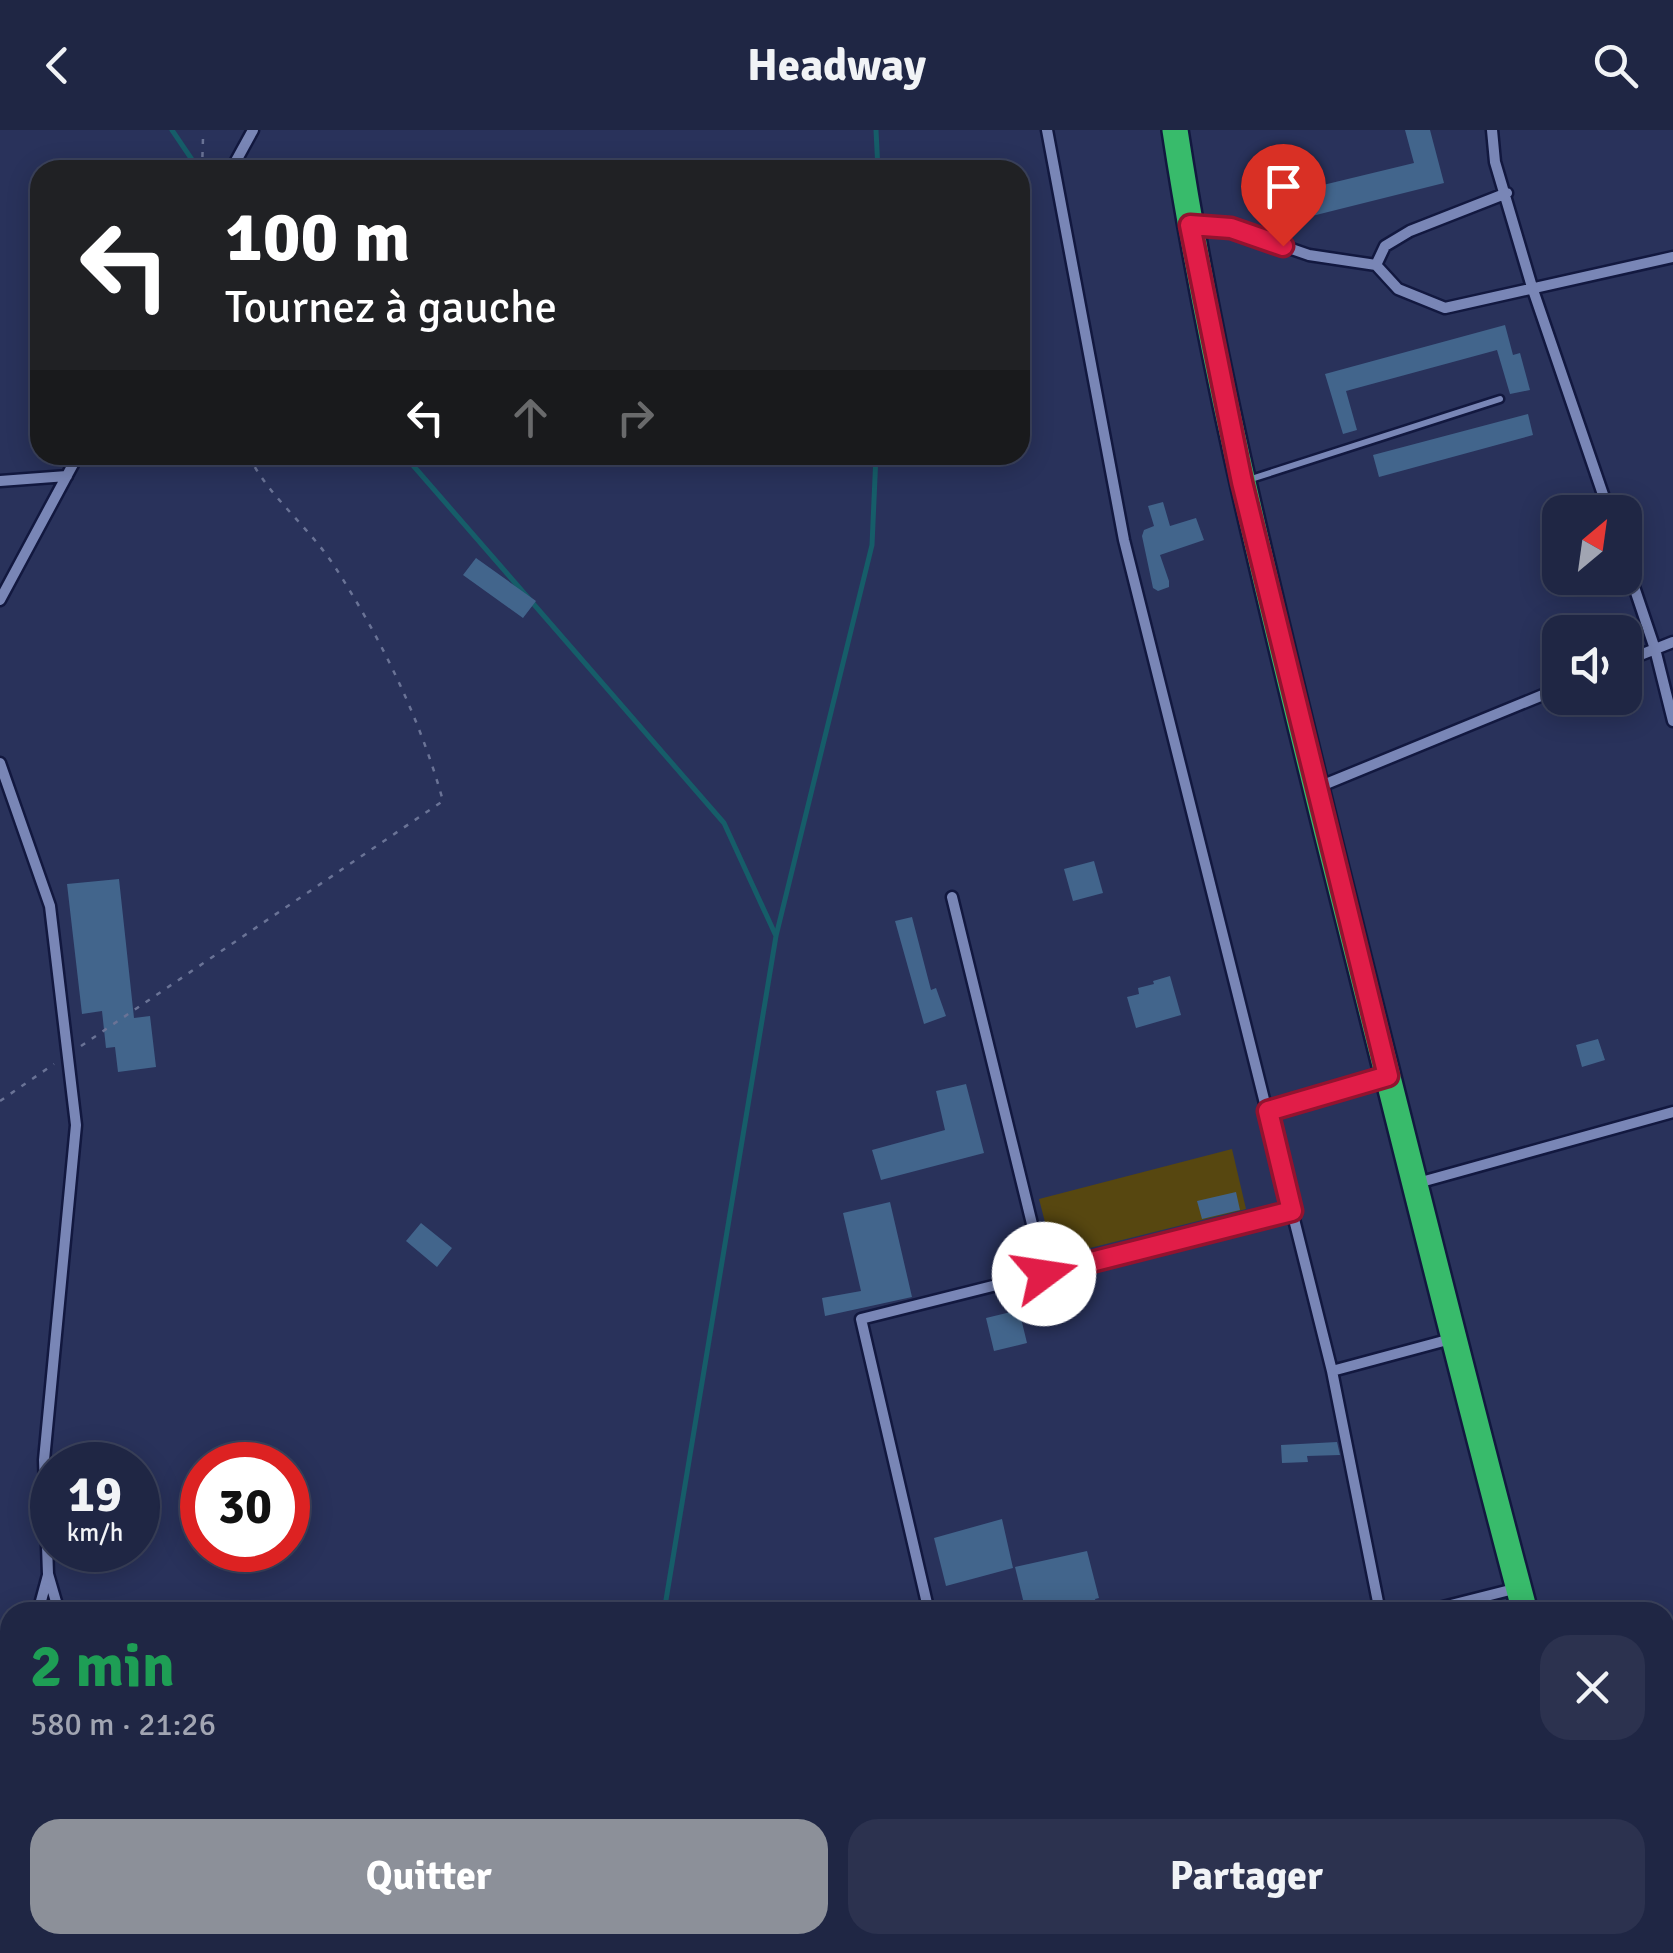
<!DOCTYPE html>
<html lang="fr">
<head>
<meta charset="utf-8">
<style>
	body { margin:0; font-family:Signika,sans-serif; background:#2c324f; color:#f1f3f6; height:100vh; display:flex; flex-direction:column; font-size:38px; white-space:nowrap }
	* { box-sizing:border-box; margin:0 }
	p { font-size:32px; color:#a1a5b2 }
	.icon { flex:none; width:55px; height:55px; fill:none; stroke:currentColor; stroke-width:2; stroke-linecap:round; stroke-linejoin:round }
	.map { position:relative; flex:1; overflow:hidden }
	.details { position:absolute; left:0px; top:1472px; width:1675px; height:352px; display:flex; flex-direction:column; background:#1f2644; border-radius:30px 30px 0 0; box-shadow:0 5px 25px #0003,0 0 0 2px #3c435d }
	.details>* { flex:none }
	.banner { position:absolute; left:30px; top:30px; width:1000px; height:305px; border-radius:30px; box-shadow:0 5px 25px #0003,0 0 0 2px #3c435d; background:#202124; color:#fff; overflow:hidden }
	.needle { width:65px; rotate:29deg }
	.buttons { position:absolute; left:1542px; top:365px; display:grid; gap:20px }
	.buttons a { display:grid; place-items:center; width:100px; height:100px; border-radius:20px; background:#1f2644; box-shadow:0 5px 25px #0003,0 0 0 2px #3c435d; font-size:50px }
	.speed { position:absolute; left:30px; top:1312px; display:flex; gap:20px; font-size:50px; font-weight:700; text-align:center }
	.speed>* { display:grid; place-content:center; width:130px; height:130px; border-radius:50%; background:#1f2644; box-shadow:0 5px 25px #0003,0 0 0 2px #3c435d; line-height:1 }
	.speed small { font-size:25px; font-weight:400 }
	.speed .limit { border:15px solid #d22; background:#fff; color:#111 }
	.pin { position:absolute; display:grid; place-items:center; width:85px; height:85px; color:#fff; margin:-102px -42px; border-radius:50% 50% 50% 0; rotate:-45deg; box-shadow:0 0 10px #0007 }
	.pin .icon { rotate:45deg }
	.me { position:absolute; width:110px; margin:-55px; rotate:76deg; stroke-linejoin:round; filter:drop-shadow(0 0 8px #0008) }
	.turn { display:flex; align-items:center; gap:35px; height:210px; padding:0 30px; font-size:45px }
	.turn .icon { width:130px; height:130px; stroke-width:2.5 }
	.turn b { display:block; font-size:70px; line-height:85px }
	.lanes { display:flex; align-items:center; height:95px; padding:0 30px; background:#0003; justify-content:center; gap:50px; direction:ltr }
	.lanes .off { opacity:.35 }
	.round { display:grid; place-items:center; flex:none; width:105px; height:105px; border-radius:30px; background:#2c324f }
	.summary { display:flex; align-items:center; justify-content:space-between; height:170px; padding:0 30px }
	h1 { font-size:60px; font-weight:700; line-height:75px; color:#1e9e55 }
	.action { display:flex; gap:20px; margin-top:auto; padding:20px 30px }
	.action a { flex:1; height:115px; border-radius:30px; background:#8c9099; color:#fff; font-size:40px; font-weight:700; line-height:115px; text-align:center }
	.action a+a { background:#2c324f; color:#f1f3f6 }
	header { display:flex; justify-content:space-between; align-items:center; height:130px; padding:0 30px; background:#1f2644; font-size:45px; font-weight:700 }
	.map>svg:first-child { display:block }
	.green { fill:#574710 }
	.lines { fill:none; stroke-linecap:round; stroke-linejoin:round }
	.stream { stroke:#165d69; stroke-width:5 }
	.building { fill:#42658c }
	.lane-casing { stroke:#12183f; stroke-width:11 }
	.street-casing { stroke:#12183f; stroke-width:15 }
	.highway-casing { stroke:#12183f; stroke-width:30 }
	.path { stroke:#6a7396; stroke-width:2.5; stroke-dasharray:5 8; stroke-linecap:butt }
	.lane { stroke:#7986b6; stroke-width:6 }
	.street { stroke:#7986b6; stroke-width:10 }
	.highway { stroke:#38bb6b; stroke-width:25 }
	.route-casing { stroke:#92132f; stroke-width:25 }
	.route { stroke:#e11d48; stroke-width:18 }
</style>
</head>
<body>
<header><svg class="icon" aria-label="back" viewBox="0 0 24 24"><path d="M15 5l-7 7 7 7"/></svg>Headway<svg class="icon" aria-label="search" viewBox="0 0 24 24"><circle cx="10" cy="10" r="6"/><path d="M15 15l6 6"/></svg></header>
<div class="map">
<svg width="1673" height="1823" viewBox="0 0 1673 1823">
	<rect width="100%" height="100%" fill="#29325b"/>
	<!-- green -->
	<path class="green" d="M1232 1019 1246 1079 1054 1127 1039 1069Z"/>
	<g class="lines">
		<!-- stream -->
		<path class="stream" d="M172 0 199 40
			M876 0 878 40
			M404 325 724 693 776 806
			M664 1482 776 806 872 415 876 325
			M585 1823 587 1815"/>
	</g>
	<!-- building -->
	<path class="building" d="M1405 0H1430L1444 53 1300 89 1294 62 1414 33Z
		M1505 195 1513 225 1520 223 1530 260 1510 264 1497 220 1346 261 1357 300 1343 304 1325 244Z
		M1528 284 1533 305 1379 347 1373 325Z
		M1163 372 1170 396 1196 388 1204 410 1160 425 1169 451V457L1158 461 1153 458 1142 406 1144 400 1154 396 1148 376Z
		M476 428 536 471 523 488 463 445Z
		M1094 731 1103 763 1073 771 1064 739Z
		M119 749 134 888 150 886 156 937 118 942 115 917 106 918 102 881 82 884 67 754Z
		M912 787 931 860 936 858 946 886 924 894 895 791Z
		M1170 846 1181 885 1136 898 1127 867 1139 864 1138 858 1154 854 1153 851Z
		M1598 909 1605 930 1582 937 1576 915Z
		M966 954 984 1023 881 1050 872 1020 945 1000 936 961Z
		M1236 1062 1240 1080 1202 1089 1197 1071Z
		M890 1072 912 1167 825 1186 822 1168 861 1161 843 1083Z
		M421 1093 452 1118 437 1137 406 1111Z
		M1019 1180 1027 1213 994 1221 986 1188Z
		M1337 1312 1340 1325 1307 1326 1308 1332 1282 1333 1281 1315Z
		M1002 1389 1013 1438 946 1456 934 1408Z
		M1087 1421 1099 1468 1095 1469 1099 1482H1072L1070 1475 1026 1482 1015 1437Z"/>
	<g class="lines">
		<defs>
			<path id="lane" d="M1248 350 1500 269"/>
			<path id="street" d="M1047 0 1124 410 1332 1241 1380 1482
				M1492 0 1495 32 1532 157 1609 382
				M231 40 253 0
				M1194 95 1231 98 1309 125 1376 135 1398 159 1445 178 1673 127
				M1376 135 1385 116 1410 101 1507 63
				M0 351 67 346
				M1625 430 1655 519 1673 591
				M0 470 78 325
				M1625 531 1673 512
				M0 633 50 776 76 995 44 1330 48 1444 59 1482
				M1316 658 1560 558
				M952 767 1044 1143
				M1268 981 1387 946
				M1414 1054 1673 982
				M1332 1241 1451 1209
				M38 1482 48 1445
				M929 1482 861 1189 1292 1081
				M1423 1482 1518 1458
				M0 1630 10 1591
				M142 1815 145 1823
				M1016 1815 1018 1823
				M1475 1815 1477 1823
				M0 1816 2 1823
				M1327 1823 1359 1815"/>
			<path id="highway" d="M1175 0C1211 237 1270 470 1327 703 1392 963 1456 1223 1525 1482
				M1612 1815 1614 1823"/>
		</defs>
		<!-- lane casing -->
		<use href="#lane" class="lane-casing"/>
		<!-- street casing -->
		<use href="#street" class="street-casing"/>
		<!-- highway casing -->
		<use href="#highway" class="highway-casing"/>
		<!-- path -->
		<path class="path" d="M202 40 203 8
			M81 916 443 671C420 588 380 506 333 434 306 394 270 368 248 325
			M0 971 54 934"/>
		<!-- lane -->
		<use href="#lane" class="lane"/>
		<!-- street -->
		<use href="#street" class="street"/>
		<!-- highway -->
		<use href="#highway" class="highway"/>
	</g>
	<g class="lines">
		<defs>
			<path id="route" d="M1044 1144 1292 1081 1268 981 1388 946 1242 352 1190 95 1231 98 1283 116"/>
		</defs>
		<!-- route casing -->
		<use href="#route" class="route-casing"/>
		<!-- route -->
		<use href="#route" class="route"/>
	</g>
</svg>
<div class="buttons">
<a><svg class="needle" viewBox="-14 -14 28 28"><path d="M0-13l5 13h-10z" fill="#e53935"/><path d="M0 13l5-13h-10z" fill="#a1a5b2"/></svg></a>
<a><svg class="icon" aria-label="sound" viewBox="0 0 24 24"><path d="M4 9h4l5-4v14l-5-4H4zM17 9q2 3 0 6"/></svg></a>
</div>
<div class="speed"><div>19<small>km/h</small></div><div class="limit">30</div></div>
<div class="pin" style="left:1283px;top:116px;background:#d93025"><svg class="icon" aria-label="arrive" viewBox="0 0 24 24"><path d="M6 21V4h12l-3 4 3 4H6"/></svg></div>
<svg class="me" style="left:1044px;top:1144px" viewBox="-20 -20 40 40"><circle r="19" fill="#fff"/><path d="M0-13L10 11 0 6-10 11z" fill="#e11d48"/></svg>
<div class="banner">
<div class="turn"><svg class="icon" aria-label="left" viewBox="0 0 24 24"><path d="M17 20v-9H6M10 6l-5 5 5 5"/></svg><div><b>100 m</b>Tournez à gauche</div></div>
<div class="lanes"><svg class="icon" aria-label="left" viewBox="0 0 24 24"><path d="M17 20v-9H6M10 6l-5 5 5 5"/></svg><svg class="icon off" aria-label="ahead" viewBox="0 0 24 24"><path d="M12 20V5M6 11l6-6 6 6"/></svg><svg class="icon off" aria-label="right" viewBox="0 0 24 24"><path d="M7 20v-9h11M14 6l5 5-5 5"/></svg></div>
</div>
<section class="details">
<div class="summary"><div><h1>2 min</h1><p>580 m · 21:26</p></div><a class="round"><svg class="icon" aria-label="close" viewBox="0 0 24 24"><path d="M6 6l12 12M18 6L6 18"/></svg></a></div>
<div class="action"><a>Quitter</a><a>Partager</a></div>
</section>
</div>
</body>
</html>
